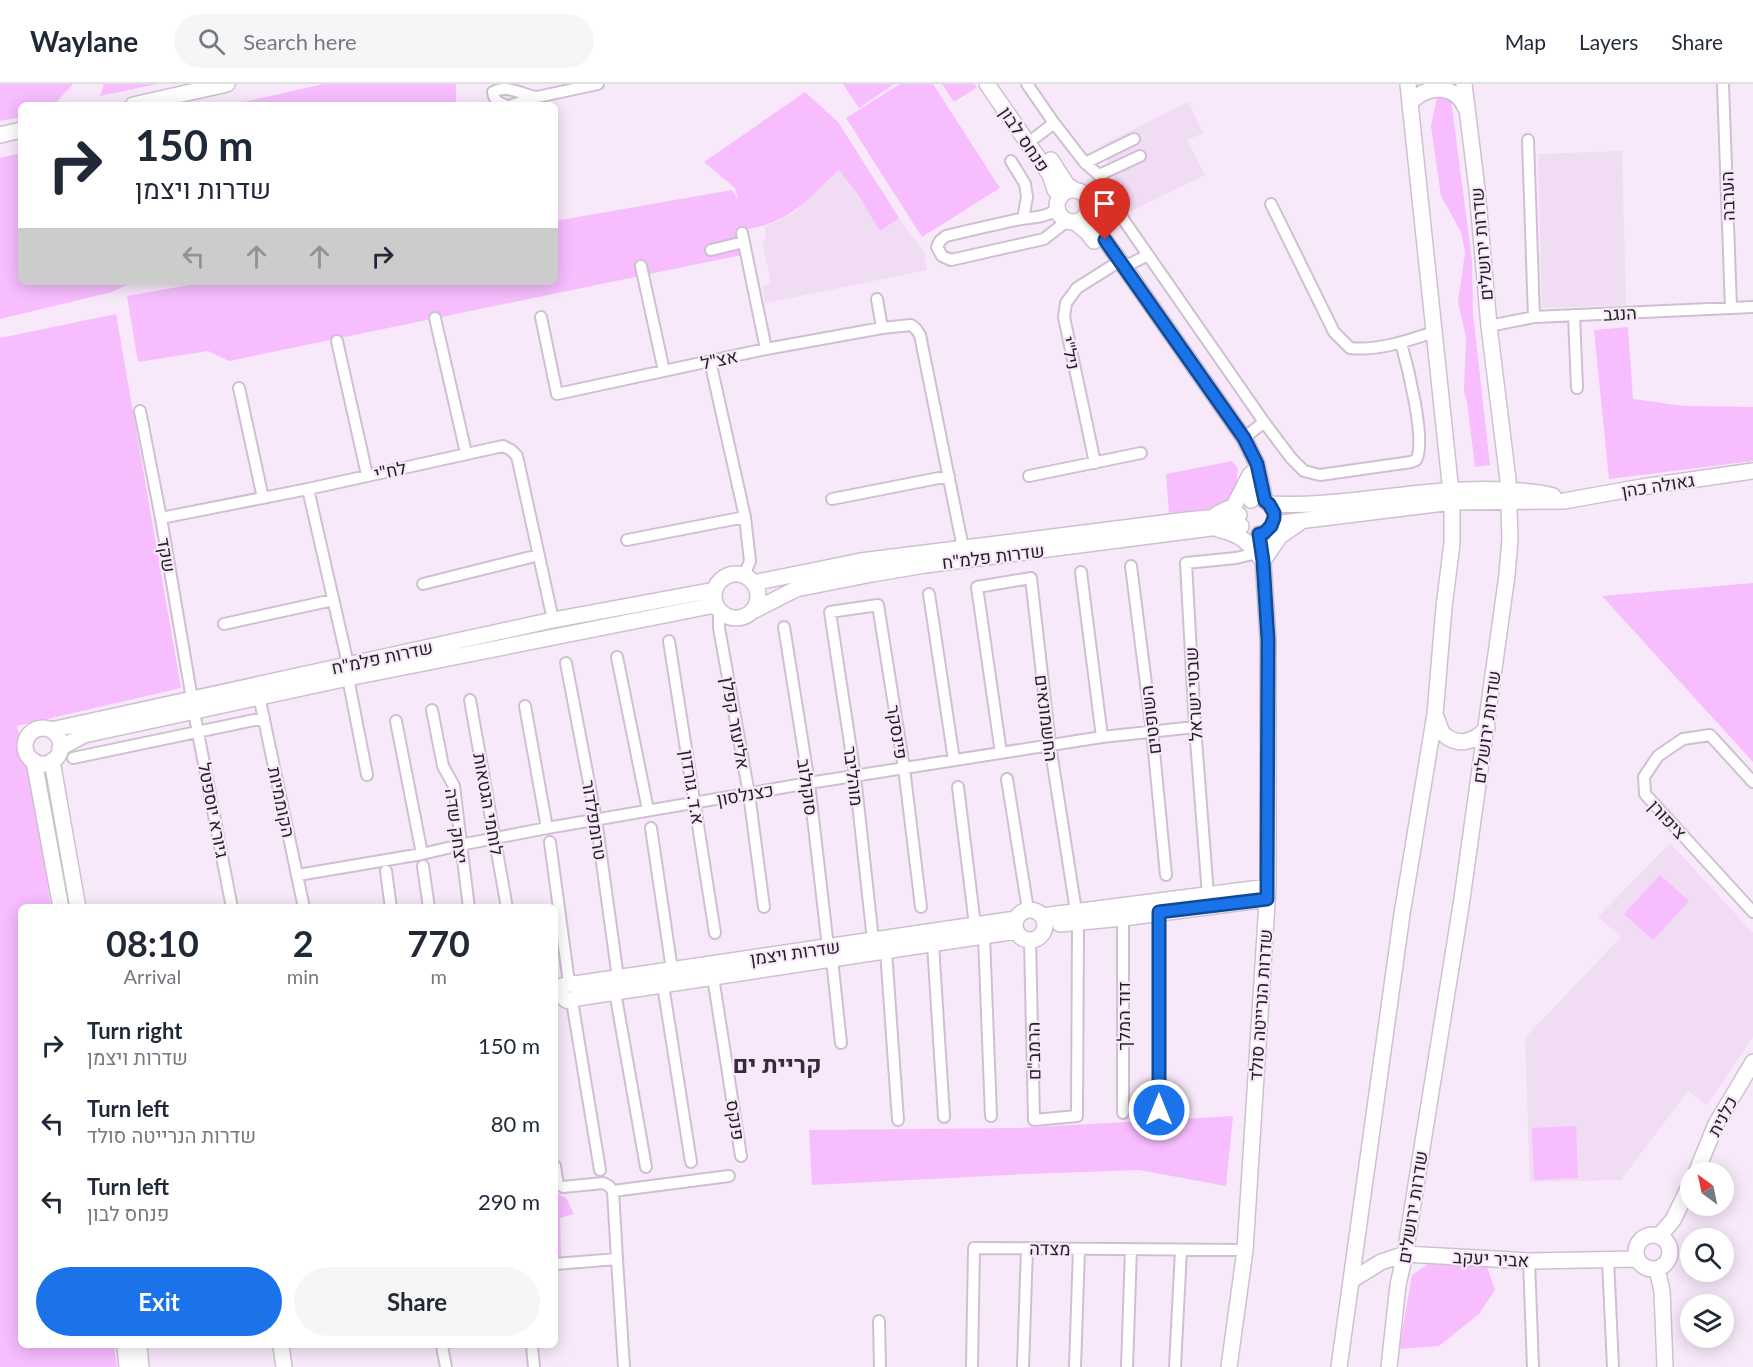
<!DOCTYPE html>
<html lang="en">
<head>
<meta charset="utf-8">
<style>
	body { margin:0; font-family:Lato,Heebo,sans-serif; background:#f6f6f7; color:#1f2937; height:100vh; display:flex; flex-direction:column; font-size:22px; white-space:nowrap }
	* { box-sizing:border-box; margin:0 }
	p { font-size:20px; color:#747a83 }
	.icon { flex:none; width:33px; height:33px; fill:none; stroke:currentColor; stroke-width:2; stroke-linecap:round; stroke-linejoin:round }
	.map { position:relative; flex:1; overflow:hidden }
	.drawer { position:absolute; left:18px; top:820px; width:540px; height:444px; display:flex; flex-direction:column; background:#fff; border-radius:9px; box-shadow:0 3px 15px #0003 }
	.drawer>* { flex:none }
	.banner { position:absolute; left:18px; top:18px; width:540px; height:183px; border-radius:9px; box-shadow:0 3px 15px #0003; background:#fff; color:#1f2937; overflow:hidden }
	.needle { width:39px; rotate:327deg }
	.buttons { position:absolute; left:1680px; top:1078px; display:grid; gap:12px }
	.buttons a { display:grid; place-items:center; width:54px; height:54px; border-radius:50%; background:#fff; box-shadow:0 3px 15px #0003; font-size:30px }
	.pin { position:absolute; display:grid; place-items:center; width:51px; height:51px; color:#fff; margin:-62px -26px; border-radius:50% 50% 50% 0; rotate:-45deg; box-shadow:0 0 6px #0007 }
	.pin .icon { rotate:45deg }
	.me { position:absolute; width:66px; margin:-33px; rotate:0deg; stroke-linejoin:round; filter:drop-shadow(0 0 4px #0008) }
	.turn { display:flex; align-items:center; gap:21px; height:126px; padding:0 18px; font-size:27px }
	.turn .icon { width:78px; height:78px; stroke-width:2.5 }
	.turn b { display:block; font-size:42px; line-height:51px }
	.lanes { display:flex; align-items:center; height:57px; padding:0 18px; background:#0003; justify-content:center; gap:30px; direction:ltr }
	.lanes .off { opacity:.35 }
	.eta { display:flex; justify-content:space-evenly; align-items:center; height:102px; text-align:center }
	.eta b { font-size:36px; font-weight:700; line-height:42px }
	.action { display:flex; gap:12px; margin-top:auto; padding:12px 18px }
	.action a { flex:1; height:69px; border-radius:36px; background:#1a73e8; color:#fff; font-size:24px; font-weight:700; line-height:69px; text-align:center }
	.action a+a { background:#f6f6f7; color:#1f2937 }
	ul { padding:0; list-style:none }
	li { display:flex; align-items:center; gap:18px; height:78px; padding:0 18px }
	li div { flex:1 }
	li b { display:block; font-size:22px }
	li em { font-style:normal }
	header { display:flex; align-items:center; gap:36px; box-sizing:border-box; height:84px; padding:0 30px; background:#fff; border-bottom:2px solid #e0e1e3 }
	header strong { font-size:28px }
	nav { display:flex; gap:33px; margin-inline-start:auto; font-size:21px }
	.search { width:420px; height:54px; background:#f6f6f7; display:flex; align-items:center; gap:15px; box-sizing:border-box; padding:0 21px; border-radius:33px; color:#747a83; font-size:22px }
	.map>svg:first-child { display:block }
	.built { fill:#f0dcf3 }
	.green { fill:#f7bdff }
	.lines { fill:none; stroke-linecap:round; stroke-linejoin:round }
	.street-casing { stroke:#cfc0d1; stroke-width:14 }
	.secondary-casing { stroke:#cfc0d1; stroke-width:18 }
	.street { stroke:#fff; stroke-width:10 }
	.secondary { stroke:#fff; stroke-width:15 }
	.route-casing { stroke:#114b97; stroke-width:15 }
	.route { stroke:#1a73e8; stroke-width:10 }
	.labels { text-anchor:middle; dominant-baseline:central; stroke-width:4.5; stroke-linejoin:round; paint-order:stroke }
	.street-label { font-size:18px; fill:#241f25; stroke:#f8e9fa }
	.district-label { font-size:24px; font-weight:bold; fill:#362b38; stroke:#f8e9fa }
</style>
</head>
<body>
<header>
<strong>Waylane</strong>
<div class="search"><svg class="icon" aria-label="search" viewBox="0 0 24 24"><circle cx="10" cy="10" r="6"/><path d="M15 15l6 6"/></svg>Search here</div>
<nav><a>Map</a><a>Layers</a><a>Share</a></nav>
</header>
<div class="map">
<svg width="1753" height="1283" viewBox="0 0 1753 1283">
	<rect width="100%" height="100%" fill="#f8e9fa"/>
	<!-- built -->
	<path class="built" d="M1188 18 1203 49 1187 56 1205 91 1131 127 1100 62Z
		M1622 67 1626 221 1542 224 1538 70Z
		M840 86 877 99 899 134 924 168 927 186 765 219 762 202 771 199 762 157H766L765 143 792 130Z
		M1670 759 1753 849V953L1707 1021 1688 1007 1621 1096 1530 1098 1525 954 1621 853 1598 833Z"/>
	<!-- green -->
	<path class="green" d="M0 0H73L54 21H21V33L0 37Z
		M104 0H157L100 12Z
		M323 0H456V21H231Z
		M843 0H894L859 24Z
		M900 0H933L1000 104 922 153 846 34Z
		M942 0H974L977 3 954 18Z
		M805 8 838 38 899 134 880 147 859 112 839 86C809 114 791 138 748 145L751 169 229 277 208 267 138 278 127 212 206 198H555V137L732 106 738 115 735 104 704 78Z
		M1437 13 1451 15 1472 177 1473 230 1490 381 1475 383 1467 318 1464 308 1466 253 1458 218 1465 168 1461 148 1441 112 1431 42Z
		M21 69V198H133L112 208 0 235V74Z
		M116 230 181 604 17 642 29 686 51 823 21 824V1262H114L117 1283H0V254Z
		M1628 243 1633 315 1684 322 1753 323V377L1609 395 1594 246Z
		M1232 377 1238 385C1237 391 1237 398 1235 404 1226 429 1190 427 1169 429L1166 390Z
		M1753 499V678L1602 512Z
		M1660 791 1689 817 1653 856 1624 830Z
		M1233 1032 1226 1102 1139 1086 1027 1090 812 1101 809 1046 1018 1044Z
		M1576 1042 1578 1094 1534 1096 1532 1044Z
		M555 1108 566 1114 574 1130 560 1134 561 1173H555Z
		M1428 1180H1486L1495 1206 1479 1230 1439 1262 1399 1265 1412 1191Z"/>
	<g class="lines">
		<defs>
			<path id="street" d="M1027 0 1054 39 1085 79 1099 91 1123 135 1264 338 1291 374 1304 387 1320 391 1411 378 1416 376C1427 358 1407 280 1401 259
				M1723 0 1731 224
				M505 21C498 19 494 16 493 8 507 0 520 10 536 13
				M512 21 537 13 598 0
				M1036 53 1054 39
				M1528 56 1534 233
				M1011 77 1025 100 1027 113 1023 135
				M1085 79 1134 55
				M1099 91 1140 72
				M1271 120 1334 248 1350 264C1378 267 1407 257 1434 248
				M1057 125C1045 134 1035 133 1021 135 996 140 971 146 946 152L940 157 937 163 942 172 951 176 1044 155 1067 137
				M742 149 766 265
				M711 166 744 158
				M641 182 664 287
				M1124 183 1148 171
				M877 215 882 244
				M1574 231 1577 304
				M541 233 557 310 766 265 882 244 911 241 916 245 920 251 963 464
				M435 234 466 369
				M1489 242 1534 233 1753 223
				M337 257 367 391
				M710 277 745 433 750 477 744 492
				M239 304 263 414
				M140 327 161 434 192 615
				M1244 354 1264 338
				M1095 379 1064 233 1066 219 1077 204 1112 182
				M1029 392 1141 369
				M308 405 348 580
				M832 415 949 392
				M161 434 308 405 503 362 511 366 517 372 553 536
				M627 456 745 433
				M1131 482 1152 647 1166 791
				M1081 488 1102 653
				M423 500 539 471
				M929 510 954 676
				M719 526V544L749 710 764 823
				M224 540 333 516
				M784 543 809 699 828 863
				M669 557 715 849
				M617 573 648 726
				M566 579 596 735 618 894
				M348 594 367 691
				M259 612 304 824
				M470 616 507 824
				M525 622 547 744
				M432 626 443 682 454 702 469 824
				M194 628 232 824
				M396 637 422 770
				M1001 669 977 503 1031 494 1050 661 1076 827
				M73 674 264 634
				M1007 695 1028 826
				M1753 698 1710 651 1683 655 1658 672 1644 693 1645 710 1753 828
				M958 703 975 841
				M651 744 672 886
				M550 758 569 899
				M423 782 429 824
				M386 787 391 824
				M298 791 422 770 460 761 547 744 809 699 1102 653 1195 643
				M1208 811 1195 643 1186 479 1236 474 1257 469
				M1123 834V1029
				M984 852 991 1032
				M873 856 855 692 830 528 878 521 904 684 921 823
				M1030 856 1034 1036 1077 1032 1078 838
				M933 860 944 1033
				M886 867 898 1036
				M832 875 841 959
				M713 893 741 1072
				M663 901 691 1078
				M615 908 646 1083
				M572 917 600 1086
				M1159 1026V828
				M555 1082 558 1101
				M563 1103 603 1099 609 1102 613 1107
				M617 1175 613 1107 729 1092
				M1608 1176 1613 1283
				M1529 1177 1533 1283
				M555 1180 617 1175 624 1283
				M879 1237 880 1283
				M442 1262 446 1283
				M532 1262 534 1283
				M972 1283 974 1164 1245 1166
				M1023 1283 1027 1164
				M1075 1283 1079 1165
				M1127 1283 1131 1165
				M1175 1283 1181 1166"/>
			<path id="secondary" d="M987 0 1050 91 1055 106 1061 112
				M1410 20C1424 0 1456 0 1465 23
				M133 21 227 0
				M0 51 21 46
				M1051 76 1067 101 1075 106
				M1057 122a16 16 0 1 1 32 0a16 16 0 1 1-32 0Z
				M1089 127 1092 139 1118 174 1244 354 1257 380 1265 417
				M1075 138 1088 149 1094 157
				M1251 416 1253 402 1251 390
				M1269 420C1347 424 1424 402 1503 406 1520 407 1536 407 1553 412
				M1217 430 1234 422 1250 391
				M1271 443 1282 439 1452 418 1564 417 1642 403 1753 387
				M1220 446C1241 450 1250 460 1263 477L1280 452 1299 439
				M714 512a22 22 0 1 1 44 0a22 22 0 1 1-44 0Z
				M753 499 861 477 1187 436 1239 431
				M751 528 796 505 872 490 925 481 1211 444 1241 442
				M1436 633 1442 649C1457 663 1474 659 1487 644
				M25 662a18 18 0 1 1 36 0a18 18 0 1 1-36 0Z
				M51 646 553 536 715 506
				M60 664 84 651 348 594 715 521
				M34 677 61 824
				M52 677 78 824
				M1015 841a15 15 0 1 1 30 0a15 15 0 1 1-30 0Z
				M1042 832 1268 803
				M1060 840 1123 834 1267 815
				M575 900 1016 835
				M555 904 572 899 578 904V912L572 917 566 916 562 912V903
				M577 914 1016 847
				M1696 1089 1716 1040 1753 978
				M1636 1168a17 17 0 1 1 34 0a17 17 0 1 1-34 0Z
				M1660 1151 1673 1136 1690 1101
				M1657 1185 1662 1207 1665 1283
				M1352 1196 1381 1178 1405 1170 1529 1177 1637 1175
				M125 1262 127 1283
				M139 1262 141 1283
				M281 1262 284 1283
				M1229 1283 1245 1166 1268 803V556L1263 477 1259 450
				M1339 1283 1402 830 1435 630 1444 523 1452 459V418L1408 0
				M1389 1283 1398 1201 1405 1170 1462 815 1507 491 1510 455 1508 396 1489 242 1477 105 1464 0"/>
		</defs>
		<!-- street casing -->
		<use href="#street" class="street-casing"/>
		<!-- secondary casing -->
		<use href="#secondary" class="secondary-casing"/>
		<!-- street -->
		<use href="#street" class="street"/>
		<!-- secondary -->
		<use href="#secondary" class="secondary"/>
	</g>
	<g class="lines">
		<defs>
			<path id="route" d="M1105 156 1244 354 1257 380 1265 417 1269 420 1274 429V434L1271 442 1264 449 1259 450 1263 477 1268 556 1267 815 1159 828V1026"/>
		</defs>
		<!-- route casing -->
		<use href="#route" class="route-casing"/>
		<!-- route -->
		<use href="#route" class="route"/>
	</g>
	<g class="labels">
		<!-- street labels -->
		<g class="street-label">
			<text transform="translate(1025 55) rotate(56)">פנחס לבון</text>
			<text transform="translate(1727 112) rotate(-92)">הערבה</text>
			<text transform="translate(1481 160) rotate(-95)">שדרות ירושלים</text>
			<text transform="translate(1620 229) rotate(-3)">הנגב</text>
			<text transform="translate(1071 269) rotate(78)">ניל"י</text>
			<text transform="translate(719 275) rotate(-12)">אצ"ל</text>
			<text transform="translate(390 386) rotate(-12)">לח"י</text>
			<text transform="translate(1658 401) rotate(-9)">גאולה כהן</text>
			<text transform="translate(167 471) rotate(80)">שקד</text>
			<text transform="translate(993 472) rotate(-7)">שדרות פלמ"ח</text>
			<text transform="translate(382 573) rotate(-12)">שדרות פלמ"ח</text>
			<text transform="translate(1193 610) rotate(-93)">שבטי ישראל</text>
			<text transform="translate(1047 634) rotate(83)">החשמונאים</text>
			<text transform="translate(1150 636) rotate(-97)">השופטים</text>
			<text transform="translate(736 639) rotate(80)">אליעזר קפלן</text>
			<text transform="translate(1486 643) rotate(-82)">שדרות ירושלים</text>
			<text transform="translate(898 648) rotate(81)">פינסקר</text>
			<text transform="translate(854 692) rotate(83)">מוהליבר</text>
			<text transform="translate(693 703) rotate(81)">א.ד. גורדון</text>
			<text transform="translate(808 703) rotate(82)">סוקולוב</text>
			<text transform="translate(745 710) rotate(-10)">כצנלסון</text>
			<text transform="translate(282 718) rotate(78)">הקוממיות</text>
			<text transform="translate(489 720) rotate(80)">לוחמי הגטאות</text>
			<text transform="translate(214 726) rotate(79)">גיורא יוספטל</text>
			<text transform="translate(1668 735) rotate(47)">ציפורן</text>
			<text transform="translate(595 736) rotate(81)">טרומפלדור</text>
			<text transform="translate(457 742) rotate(82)">יצחק שדה</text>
			<text transform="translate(795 868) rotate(-8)">שדרות ויצמן</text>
			<text transform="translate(1260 921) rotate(-86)">שדרות הנרייטה סולד</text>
			<text transform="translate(1123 932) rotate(-90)">דוד המלך</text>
			<text transform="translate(1033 967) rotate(-91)">הרמב"ם</text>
			<text transform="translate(1722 1032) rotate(-62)">כלנית</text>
			<text transform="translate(736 1036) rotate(81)">פנקס</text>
			<text transform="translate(1412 1123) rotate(-81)">שדרות ירושלים</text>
			<text transform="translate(1050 1164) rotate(1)">מצדה</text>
			<text transform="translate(1491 1174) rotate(3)">אביר יעקב</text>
		</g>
		<!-- district labels -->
		<g class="district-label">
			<text x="777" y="979">קריית ים</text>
		</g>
	</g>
</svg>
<div class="buttons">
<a><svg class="needle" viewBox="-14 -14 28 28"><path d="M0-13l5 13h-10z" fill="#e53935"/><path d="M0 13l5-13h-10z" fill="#747a83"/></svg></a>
<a><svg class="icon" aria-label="search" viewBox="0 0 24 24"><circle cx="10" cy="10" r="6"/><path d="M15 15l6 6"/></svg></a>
<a><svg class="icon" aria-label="layers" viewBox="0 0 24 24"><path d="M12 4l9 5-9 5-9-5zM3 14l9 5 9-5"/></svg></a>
</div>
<div class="pin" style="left:1105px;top:156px;background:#d93025"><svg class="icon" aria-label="arrive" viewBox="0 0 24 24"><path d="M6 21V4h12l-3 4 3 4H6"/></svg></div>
<svg class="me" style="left:1159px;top:1026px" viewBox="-20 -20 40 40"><circle r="17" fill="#1a73e8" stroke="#fff" stroke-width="3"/><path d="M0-11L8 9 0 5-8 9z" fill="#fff"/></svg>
<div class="banner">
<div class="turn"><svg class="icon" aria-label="right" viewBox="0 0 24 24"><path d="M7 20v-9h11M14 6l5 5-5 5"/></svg><div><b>150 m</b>שדרות ויצמן</div></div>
<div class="lanes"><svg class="icon off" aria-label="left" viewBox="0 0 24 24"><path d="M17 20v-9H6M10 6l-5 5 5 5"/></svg><svg class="icon off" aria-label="ahead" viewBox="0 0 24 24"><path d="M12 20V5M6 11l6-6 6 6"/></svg><svg class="icon off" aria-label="ahead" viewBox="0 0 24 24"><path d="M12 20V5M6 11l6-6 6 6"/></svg><svg class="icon" aria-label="right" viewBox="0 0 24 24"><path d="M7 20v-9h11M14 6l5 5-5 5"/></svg></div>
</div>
<section class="drawer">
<div class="eta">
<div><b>08:10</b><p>Arrival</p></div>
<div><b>2</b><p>min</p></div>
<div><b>770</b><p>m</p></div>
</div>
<ul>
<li><svg class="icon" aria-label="right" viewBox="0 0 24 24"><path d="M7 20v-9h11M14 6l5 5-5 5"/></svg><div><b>Turn right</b><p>שדרות ויצמן</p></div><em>150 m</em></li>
<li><svg class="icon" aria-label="left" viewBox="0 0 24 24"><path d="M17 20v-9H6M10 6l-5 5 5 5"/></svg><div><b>Turn left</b><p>שדרות הנרייטה סולד</p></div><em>80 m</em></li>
<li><svg class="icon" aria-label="left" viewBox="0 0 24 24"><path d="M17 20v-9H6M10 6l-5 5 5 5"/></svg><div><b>Turn left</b><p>פנחס לבון</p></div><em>290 m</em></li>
</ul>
<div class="action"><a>Exit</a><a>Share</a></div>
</section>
</div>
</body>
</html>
